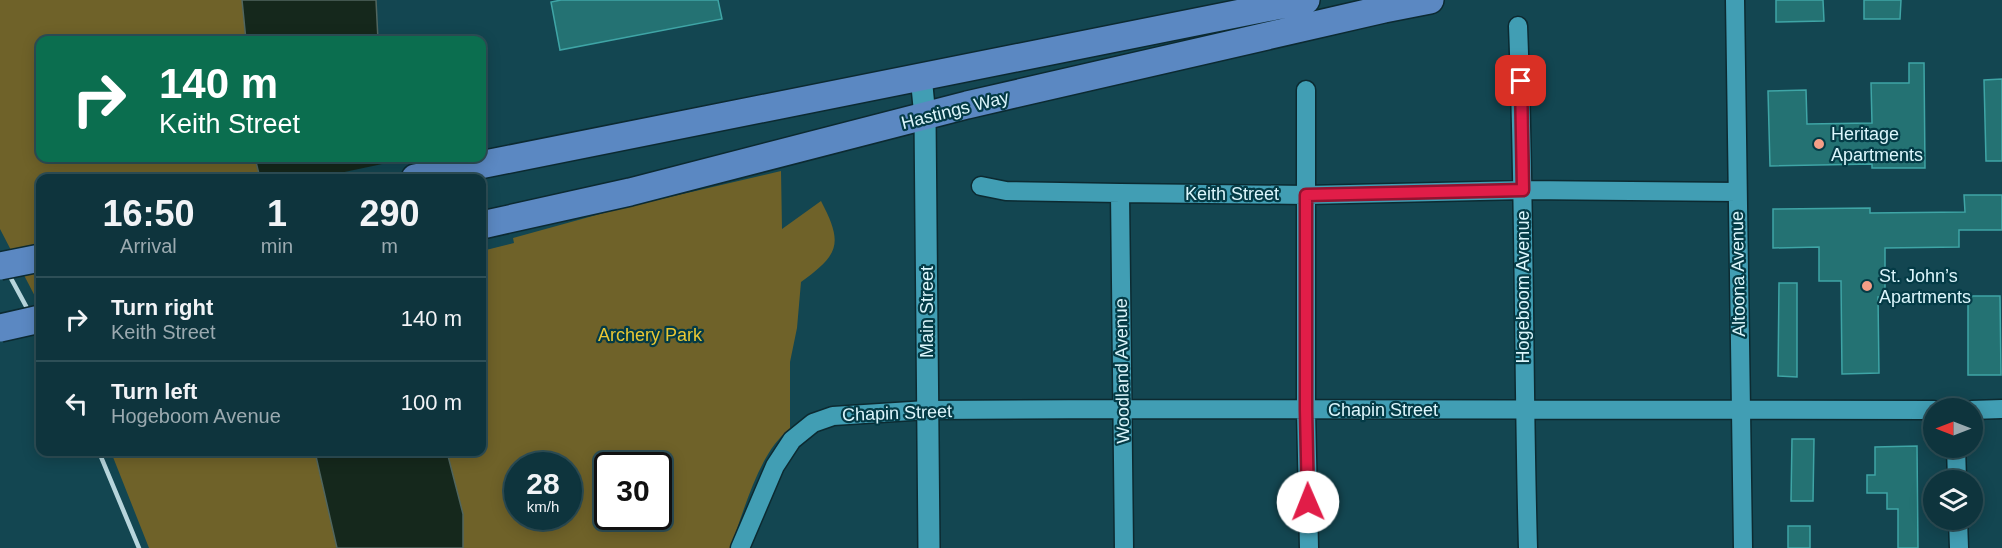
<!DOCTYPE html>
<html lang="en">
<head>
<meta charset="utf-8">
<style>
	body { margin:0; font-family:Arial,sans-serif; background:#1c3f48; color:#f1f3f6; height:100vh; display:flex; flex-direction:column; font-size:22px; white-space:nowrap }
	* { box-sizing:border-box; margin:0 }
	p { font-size:20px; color:#9baab0 }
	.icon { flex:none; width:33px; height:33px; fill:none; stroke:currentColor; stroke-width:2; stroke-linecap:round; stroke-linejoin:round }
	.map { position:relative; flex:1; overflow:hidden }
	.drawer { position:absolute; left:36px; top:174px; width:450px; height:282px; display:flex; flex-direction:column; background:#0e343d; border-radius:12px; box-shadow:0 3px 15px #0003,0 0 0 2px #2e4f57 }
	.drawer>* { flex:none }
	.top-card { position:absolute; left:36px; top:36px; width:450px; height:126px; border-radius:12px; box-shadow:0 3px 15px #0003,0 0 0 2px #2e4f57; background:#0b6e4f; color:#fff; overflow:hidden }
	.needle { width:39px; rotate:270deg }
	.controls { position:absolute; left:1923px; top:398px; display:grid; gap:12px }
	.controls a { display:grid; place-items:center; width:60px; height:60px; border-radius:50%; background:#0e343d; box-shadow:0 3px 15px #0003,0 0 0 2px #2e4f57; font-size:30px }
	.speed { position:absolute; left:504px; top:452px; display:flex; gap:12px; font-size:30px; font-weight:700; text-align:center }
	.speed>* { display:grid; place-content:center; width:78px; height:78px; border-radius:50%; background:#0e343d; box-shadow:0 3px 15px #0003,0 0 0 2px #2e4f57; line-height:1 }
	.speed small { font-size:15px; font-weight:400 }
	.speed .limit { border:3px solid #111; border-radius:9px; background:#fff; color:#111 }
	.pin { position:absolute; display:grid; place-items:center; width:51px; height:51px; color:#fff; margin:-26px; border-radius:12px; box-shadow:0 3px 9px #0006 }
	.me { position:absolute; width:66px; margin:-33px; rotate:359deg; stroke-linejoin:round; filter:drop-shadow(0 0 4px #0008) }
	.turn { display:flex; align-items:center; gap:21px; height:126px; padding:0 24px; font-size:27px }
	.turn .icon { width:78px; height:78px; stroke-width:2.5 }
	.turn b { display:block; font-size:42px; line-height:51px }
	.eta { display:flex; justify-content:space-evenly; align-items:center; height:102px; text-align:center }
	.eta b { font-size:36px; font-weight:700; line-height:42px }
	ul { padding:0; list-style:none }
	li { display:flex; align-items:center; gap:18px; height:84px; padding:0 24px; border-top:2px solid #2e4f57 }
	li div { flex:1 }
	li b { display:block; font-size:22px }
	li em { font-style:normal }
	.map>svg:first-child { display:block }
	.green { fill:#6f6229; fill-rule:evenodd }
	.water { fill:#15281c; stroke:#51665f; stroke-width:1.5 }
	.pier { fill:#134651 }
	.building { fill:#247273; stroke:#3fa5a6; stroke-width:1.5 }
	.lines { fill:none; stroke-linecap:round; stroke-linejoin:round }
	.minor-casing { stroke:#0c2a31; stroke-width:21 }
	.tertiary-casing { stroke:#0c2a31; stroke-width:24 }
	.primary-casing { stroke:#0c2a31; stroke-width:30 }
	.minor { stroke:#419eb4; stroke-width:18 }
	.tertiary { stroke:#419eb4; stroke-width:21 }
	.primary { stroke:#5b88c2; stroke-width:27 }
	.rail { stroke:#b7d5dc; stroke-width:4.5 }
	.primary-bridge-casing { stroke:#0c2a31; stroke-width:30; stroke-linecap:butt }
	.primary-bridge { stroke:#5b88c2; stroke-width:27 }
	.route-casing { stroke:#92132f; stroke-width:15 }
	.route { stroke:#e11d48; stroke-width:10 }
	.poi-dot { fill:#f49e87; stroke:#043b46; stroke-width:2 }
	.labels { text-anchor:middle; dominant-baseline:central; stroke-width:4.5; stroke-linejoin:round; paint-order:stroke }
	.street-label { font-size:18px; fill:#dcf6fc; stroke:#043b46 }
	.poi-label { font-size:18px; fill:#dcf6fc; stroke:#043b46; text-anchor:start }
	.park-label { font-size:18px; fill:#e8c734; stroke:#043b46 }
</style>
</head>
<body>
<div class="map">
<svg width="2002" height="548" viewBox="0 0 2002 548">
	<rect width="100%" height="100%" fill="#134651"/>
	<!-- green -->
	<path class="green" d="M0 0H242L246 40H40V158H255L260 178H40V306L0 229Z
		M781 171 782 229 821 201C843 243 840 254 801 282L797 328 790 362V429C759 451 744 512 730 548H463V514L447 452H482V251L514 243 513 238 618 209ZM518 465H568V516H518ZM608 465H658V516H608Z
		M111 452H315L337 548H149Z"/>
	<!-- water -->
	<path class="water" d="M242 0H376L378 40H246Z
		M255 158H383L384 178H260Z
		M315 452H447L463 514V548H337Z"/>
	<!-- pier -->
	<path class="pier" d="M387 163V178H316Z"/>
	<!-- building -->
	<path class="building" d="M561 0H718L722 19 560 50 551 2Z
		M1776 0H1823L1824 21 1776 22Z
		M1864 0H1901L1900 19H1864Z
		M1909 63H1924L1925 168H1872V164L1770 166 1768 91 1806 90 1807 124 1872 123 1871 83H1909Z
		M2002 79V161H1986L1984 80Z
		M1964 195H2002V230H1959V247L1885 248V297H1878L1879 373 1842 374 1841 281H1819V247L1773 248V209L1870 208V213L1965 212Z
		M1779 283H1797V377L1778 376Z
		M1968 296H2000L2001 375H1968Z
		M1792 439H1814L1813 501H1791Z
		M1917 446 1918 548H1898V509H1887V493H1867V475H1875V447Z
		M1788 526H1810V548H1788Z"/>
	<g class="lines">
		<defs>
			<path id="minor" d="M1735 0 1743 548
				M1518 26C1525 200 1523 374 1528 548
				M1306 90V410L1309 548
				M981 186 1006 191 1120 193 1306 195 1523 190 1737 192
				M1120 193 1124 548
				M1972 410 2002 409
				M1956 447 1957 480
				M1958 519 1959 548
				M740 548 775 466 792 440 813 423 833 416 927 410 1122 409 1934 410"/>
			<path id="tertiary" d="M921 76 925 117 929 548"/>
			<path id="primary" d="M415 178 1306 0
				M482 225 630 192 967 105 1384 9 1430 0"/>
		</defs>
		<!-- minor casing -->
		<use href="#minor" class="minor-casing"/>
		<!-- tertiary casing -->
		<use href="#tertiary" class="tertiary-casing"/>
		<!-- primary casing -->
		<use href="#primary" class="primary-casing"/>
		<!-- minor -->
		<use href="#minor" class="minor"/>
		<!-- tertiary -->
		<use href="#tertiary" class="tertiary"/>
		<!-- primary -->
		<use href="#primary" class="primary"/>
		<!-- rail -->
		<path class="rail" d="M0 258 40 332
			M99 452 139 548"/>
		<defs>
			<path id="primary-bridge" d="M0 266 40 258
				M0 328 40 319"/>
		</defs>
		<!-- primary-bridge casing -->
		<use href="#primary-bridge" class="primary-bridge-casing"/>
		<!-- primary-bridge -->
		<use href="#primary-bridge" class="primary-bridge"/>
	</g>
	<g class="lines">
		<defs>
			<path id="route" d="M1308 502 1306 410V195L1523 190 1521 81"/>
		</defs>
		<!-- route casing -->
		<use href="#route" class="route-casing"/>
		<!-- route -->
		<use href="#route" class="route"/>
	</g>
	<!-- markers -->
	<g class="poi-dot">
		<circle cx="1819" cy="144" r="6"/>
		<circle cx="1867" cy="286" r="6"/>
	</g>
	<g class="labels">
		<!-- street labels -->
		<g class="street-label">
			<text transform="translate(955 110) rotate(-14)">Hastings Way</text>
			<text x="1232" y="194">Keith Street</text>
			<text transform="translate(1738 274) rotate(-91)">Altoona Avenue</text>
			<text transform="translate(1523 287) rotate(-90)">Hogeboom Avenue</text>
			<text transform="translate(927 312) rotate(-90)">Main Street</text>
			<text transform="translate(1122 371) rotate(-91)">Woodland Avenue</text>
			<text x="1383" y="410">Chapin Street</text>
			<text transform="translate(897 413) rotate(-2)">Chapin Street</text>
		</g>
		<!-- poi labels -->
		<g class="poi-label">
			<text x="1831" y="134">Heritage<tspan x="1831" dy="21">Apartments</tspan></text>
			<text x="1879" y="276">St. John’s<tspan x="1879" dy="21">Apartments</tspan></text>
		</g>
		<!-- park labels -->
		<g class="park-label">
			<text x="650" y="335">Archery Park</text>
		</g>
	</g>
</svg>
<div class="controls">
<a><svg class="needle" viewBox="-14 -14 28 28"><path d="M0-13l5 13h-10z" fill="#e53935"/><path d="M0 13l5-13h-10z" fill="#9baab0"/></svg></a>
<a><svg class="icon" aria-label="layers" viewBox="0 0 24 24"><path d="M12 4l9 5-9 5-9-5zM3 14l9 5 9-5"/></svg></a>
</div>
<div class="speed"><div>28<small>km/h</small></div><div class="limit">30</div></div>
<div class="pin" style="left:1521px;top:81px;background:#d93025"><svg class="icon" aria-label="arrive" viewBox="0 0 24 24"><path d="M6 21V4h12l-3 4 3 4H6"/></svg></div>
<svg class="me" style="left:1308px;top:502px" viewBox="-20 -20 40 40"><circle r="19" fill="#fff"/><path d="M0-13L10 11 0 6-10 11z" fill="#e11d48"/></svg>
<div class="top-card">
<div class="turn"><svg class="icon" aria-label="right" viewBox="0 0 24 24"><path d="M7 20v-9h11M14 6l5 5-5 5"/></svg><div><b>140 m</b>Keith Street</div></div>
</div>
<section class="drawer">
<div class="eta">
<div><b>16:50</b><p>Arrival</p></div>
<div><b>1</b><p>min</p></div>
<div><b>290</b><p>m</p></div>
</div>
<ul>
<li><svg class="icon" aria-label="right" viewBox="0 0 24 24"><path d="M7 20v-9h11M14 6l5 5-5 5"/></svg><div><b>Turn right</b><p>Keith Street</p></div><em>140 m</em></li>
<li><svg class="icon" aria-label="left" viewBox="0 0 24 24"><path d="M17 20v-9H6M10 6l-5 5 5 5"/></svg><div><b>Turn left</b><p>Hogeboom Avenue</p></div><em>100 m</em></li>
</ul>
</section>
</div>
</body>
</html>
